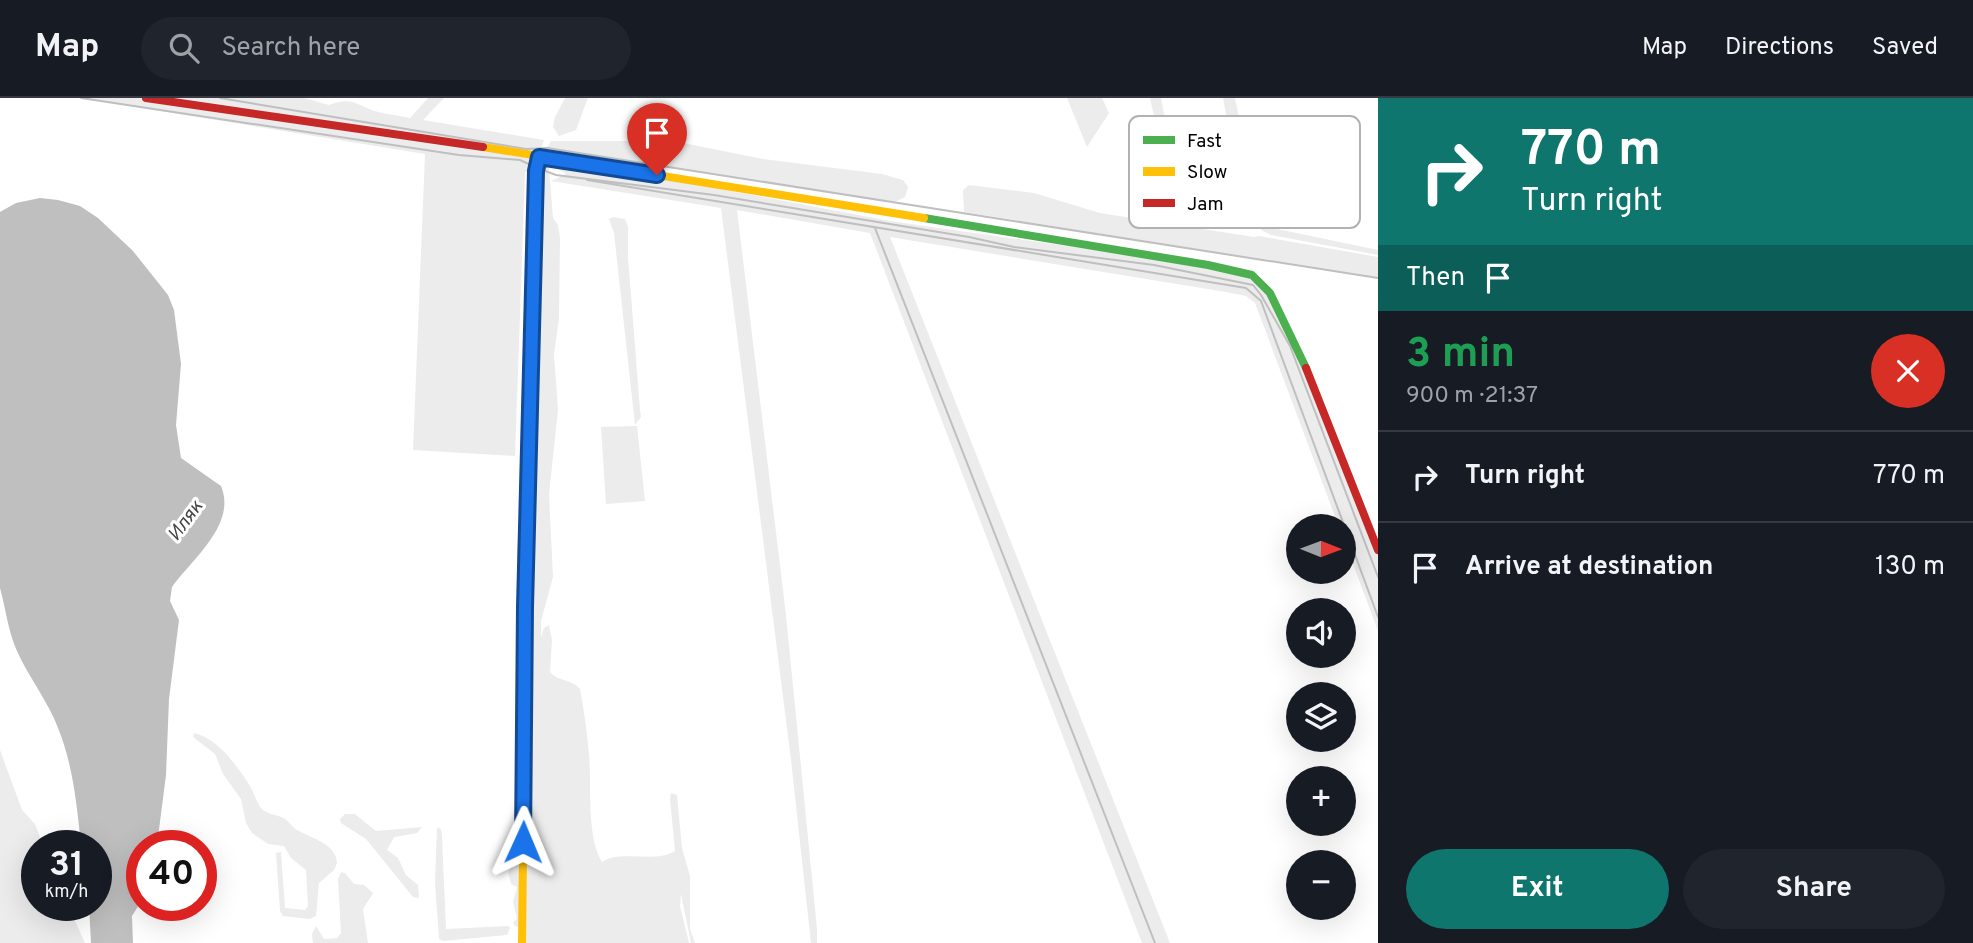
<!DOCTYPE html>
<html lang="en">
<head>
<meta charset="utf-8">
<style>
	body { margin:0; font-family:Overpass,sans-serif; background:#20242c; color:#f1f3f6; height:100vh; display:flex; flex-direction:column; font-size:26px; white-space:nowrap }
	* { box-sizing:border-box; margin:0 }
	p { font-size:23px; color:#9ea1a6 }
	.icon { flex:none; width:38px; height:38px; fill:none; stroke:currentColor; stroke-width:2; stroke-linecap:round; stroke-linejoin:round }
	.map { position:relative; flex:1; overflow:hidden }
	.side { display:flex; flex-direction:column; background:#171b24; width:595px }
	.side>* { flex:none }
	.top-card { background:#0f766e; color:#fff; overflow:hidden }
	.needle { width:46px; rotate:91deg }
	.fabs { position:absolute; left:1286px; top:416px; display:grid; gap:14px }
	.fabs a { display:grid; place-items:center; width:70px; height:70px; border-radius:50%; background:#171b24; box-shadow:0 7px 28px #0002; font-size:35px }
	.speed { position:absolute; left:21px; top:732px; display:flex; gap:14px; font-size:35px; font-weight:700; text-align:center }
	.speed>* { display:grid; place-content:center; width:91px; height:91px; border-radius:50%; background:#171b24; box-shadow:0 7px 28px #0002; line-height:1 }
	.speed small { font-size:18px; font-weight:400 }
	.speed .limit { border:10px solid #d22; background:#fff; color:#111 }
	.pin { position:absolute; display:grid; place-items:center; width:60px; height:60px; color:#fff; margin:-72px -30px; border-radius:50% 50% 50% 0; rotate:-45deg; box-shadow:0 0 7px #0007 }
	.pin .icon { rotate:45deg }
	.me { position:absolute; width:77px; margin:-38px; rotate:1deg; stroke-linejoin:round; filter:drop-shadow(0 0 5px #0008) }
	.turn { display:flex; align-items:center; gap:24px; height:147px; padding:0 28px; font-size:32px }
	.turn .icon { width:91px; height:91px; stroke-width:2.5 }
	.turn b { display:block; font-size:49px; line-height:60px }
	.then { display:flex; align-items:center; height:66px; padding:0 28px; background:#0003; gap:14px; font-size:26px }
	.round { display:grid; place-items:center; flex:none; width:74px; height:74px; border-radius:37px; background:#20242c }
	.overview { display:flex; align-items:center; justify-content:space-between; height:119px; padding:0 28px }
	h1 { font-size:42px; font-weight:700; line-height:52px; color:#1e9e55 }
	.cta { display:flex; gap:14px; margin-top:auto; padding:14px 28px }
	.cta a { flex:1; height:80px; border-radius:42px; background:#0f766e; color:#fff; font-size:28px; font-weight:700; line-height:80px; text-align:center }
	.cta a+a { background:#20242c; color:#f1f3f6 }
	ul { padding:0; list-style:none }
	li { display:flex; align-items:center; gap:21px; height:91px; padding:0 28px; border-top:2px solid #363941 }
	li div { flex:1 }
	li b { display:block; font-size:26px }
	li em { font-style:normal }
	header { display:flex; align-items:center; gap:42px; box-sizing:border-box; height:98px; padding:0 35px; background:#171b24; border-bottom:2px solid #363941 }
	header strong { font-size:33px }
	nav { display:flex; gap:38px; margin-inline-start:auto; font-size:24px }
	.search { width:490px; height:63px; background:#20242c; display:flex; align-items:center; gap:18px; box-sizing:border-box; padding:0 24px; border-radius:38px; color:#9ea1a6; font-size:26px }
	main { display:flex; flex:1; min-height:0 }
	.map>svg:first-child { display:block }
	.green { fill:#ececec }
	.water { fill:#bfbfbf }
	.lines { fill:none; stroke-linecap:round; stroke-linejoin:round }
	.stream { stroke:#bfbfbf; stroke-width:2 }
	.fast { stroke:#4caf50; stroke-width:8 }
	.slow { stroke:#ffc107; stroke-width:8 }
	.jam { stroke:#c62828; stroke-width:8 }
	.route-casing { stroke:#114b97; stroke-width:18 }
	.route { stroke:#1a73e8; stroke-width:12 }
	.labels { text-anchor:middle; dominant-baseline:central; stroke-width:6; stroke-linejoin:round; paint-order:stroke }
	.water-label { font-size:19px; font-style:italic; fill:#444; stroke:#fff }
	.key { fill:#fff; stroke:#b2b2b2; stroke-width:2 }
	.key-label { font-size:19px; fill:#000 }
</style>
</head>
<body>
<header>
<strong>Map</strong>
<div class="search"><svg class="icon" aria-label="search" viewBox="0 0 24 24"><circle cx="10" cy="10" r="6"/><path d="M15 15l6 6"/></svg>Search here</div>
<nav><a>Map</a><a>Directions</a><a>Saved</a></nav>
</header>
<main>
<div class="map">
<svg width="1378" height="845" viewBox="0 0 1378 845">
	<rect width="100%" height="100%" fill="#fff"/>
	<!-- green -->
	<path class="green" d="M80 0H304L329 7C351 0 352 4 369 11 381 16 397 17 410 20L428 0H444L423 22 544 42 538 61 546 65 549 70 553 120 558 127 560 139 559 220 554 256 558 312 549 396 553 479 541 523V540L544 530 549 527 552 542 550 574C559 584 572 581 580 591 584 612 587 634 589 656 592 688 586 738 602 764 621 751 654 766 675 753L670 701 671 695 677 697 682 750 690 778V831L695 845H691L681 796 680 808 689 845H522L521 830 515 828 513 825 517 820 513 804 517 789 511 786 508 775 518 749 517 726 521 723V715L517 714V456L524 332 528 74H525L515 358 413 352 425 56Z
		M565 0H588L576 32 559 38 553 29 555 19Z
		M1067 0H1102L1109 15 1087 49Z
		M1150 0H1161L1169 43 1174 41 1180 45 1179 74 1190 114 1187 117 1183 115C1170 77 1158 39 1150 0Z
		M1223 0H1235L1257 108 1249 115C1230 111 1215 117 1196 116L1192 109C1204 95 1223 100 1239 97L1240 93Z
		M551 43H673L763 61 882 76 903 82 908 89 905 99 895 104 597 58 588 66 890 123 1236 172 1262 185 1319 298 1378 452V533L1344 442V429H1339L1255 205 1246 198 1226 194 890 139 1170 845H1142L870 135 737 112 786 517 817 831V845H811L791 662 721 110 551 83 566 76 556 70 547 50Z
		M969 87 1034 95 1100 115 1254 139 1259 138 1378 159V180L964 114 963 92Z
		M613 119 625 121 628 129V159L640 312 641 319 635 327 614 135 609 121Z
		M1263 128 1378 152V157L1271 137 1261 132Z
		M637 328 645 403 606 406 601 329Z
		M194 635C218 640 239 670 251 690 255 697 256 704 261 710 267 716 274 716 281 719 287 721 289 725 293 729 306 740 336 743 337 765L334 772 319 785 316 818 310 821 283 818 280 813 276 755 281 754 285 810 305 812 308 808 306 772 291 760 284 748 268 746 252 735 246 725 241 701 223 676 215 656 193 639Z
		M0 652 22 712 35 726 43 747H37V807H68L85 845H0Z
		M345 716H355L376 733 422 729 417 735 394 739 387 752 398 760 406 777 418 787 419 800 413 799 366 741 341 725 340 721Z
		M437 729 441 731 442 738 446 831 508 828 510 830 507 837 443 843 439 841 435 785Z
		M341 774 345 775 354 786 364 787 373 795 363 811 368 845H313L312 836 316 828 324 841 337 840 341 835 338 781Z"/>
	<!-- water -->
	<path class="water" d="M40 100 58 102 80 108 98 120 133 153 168 197 174 212 181 266 176 327 181 360 221 388C237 426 193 460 172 489L170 503 179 522 169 601 166 677 157 747H142V802L132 818 133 845H91L89 807H96V747H81C77 708 73 667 58 630 48 603 29 580 17 553 8 533 6 512 0 490V114L16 105Z"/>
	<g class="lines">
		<!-- stream -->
		<path class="stream" d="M81 0 459 57 520 62 535 69
			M220 0 526 51 547 50 1378 180
			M540 71 556 77 714 97 969 139 1014 149 1154 167 1253 187 1261 197 1290 248 1378 479
			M587 82 1246 190 1261 203 1378 519
			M875 130 1155 845"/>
		<!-- fast -->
		<path class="fast" d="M924 120 1208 167 1252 177 1270 195 1306 270
			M526 483 535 78 539 59"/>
		<!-- slow -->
		<path class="slow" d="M483 49 924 120
			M522 845 526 483"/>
		<!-- jam -->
		<path class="jam" d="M146 0 483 49
			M1306 270 1378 452"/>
	</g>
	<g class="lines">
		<defs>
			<path id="route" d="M523 744 525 509 536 73 539 59 657 77"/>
		</defs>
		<!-- route casing -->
		<use href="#route" class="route-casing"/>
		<!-- route -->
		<use href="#route" class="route"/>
	</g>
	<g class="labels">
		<!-- water labels -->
		<g class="water-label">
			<text transform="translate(186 423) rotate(-54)">Иляк</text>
		</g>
	</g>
	<!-- legend -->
	<rect x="1129" y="18" width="231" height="112" rx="10" class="key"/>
	<rect x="1143" y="38" width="32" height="8" fill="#4caf50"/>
	<rect x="1143" y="69" width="32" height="9" fill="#ffc107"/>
	<rect x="1143" y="101" width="32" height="8" fill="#c62828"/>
	<g class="key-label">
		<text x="1187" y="49">Fast</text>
		<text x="1187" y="80">Slow</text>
		<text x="1187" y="112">Jam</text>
	</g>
</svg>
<div class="fabs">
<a><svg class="needle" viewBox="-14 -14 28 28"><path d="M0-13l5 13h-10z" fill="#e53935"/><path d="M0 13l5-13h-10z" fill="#9ea1a6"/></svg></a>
<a><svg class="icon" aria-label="sound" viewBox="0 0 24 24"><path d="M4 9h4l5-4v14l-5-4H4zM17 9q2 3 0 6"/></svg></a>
<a><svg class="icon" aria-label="layers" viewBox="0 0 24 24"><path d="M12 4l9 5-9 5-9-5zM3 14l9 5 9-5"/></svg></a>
<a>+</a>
<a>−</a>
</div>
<div class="speed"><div>31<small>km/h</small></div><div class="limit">40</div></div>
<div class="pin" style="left:657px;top:77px;background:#d93025"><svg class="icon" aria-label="arrive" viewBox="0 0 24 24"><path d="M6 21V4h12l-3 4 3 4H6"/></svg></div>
<svg class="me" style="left:523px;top:744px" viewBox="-20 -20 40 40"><path d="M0-17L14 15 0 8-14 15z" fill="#1a73e8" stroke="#fff" stroke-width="4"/></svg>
</div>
<section class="side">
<div class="top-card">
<div class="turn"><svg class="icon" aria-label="right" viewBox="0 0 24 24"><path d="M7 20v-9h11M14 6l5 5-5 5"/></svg><div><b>770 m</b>Turn right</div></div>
<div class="then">Then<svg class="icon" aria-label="arrive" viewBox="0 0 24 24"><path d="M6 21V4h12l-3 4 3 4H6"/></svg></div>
</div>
<div class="overview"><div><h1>3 min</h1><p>900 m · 21:37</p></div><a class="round" style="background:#d93025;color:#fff"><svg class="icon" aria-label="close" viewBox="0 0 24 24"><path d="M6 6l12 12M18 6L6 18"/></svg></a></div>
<ul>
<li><svg class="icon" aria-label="right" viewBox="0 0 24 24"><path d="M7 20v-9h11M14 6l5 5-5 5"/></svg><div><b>Turn right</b></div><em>770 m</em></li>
<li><svg class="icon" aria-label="arrive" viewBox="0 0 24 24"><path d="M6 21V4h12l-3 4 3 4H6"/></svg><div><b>Arrive at destination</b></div><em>130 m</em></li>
</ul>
<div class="cta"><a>Exit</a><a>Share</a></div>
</section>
</main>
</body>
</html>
